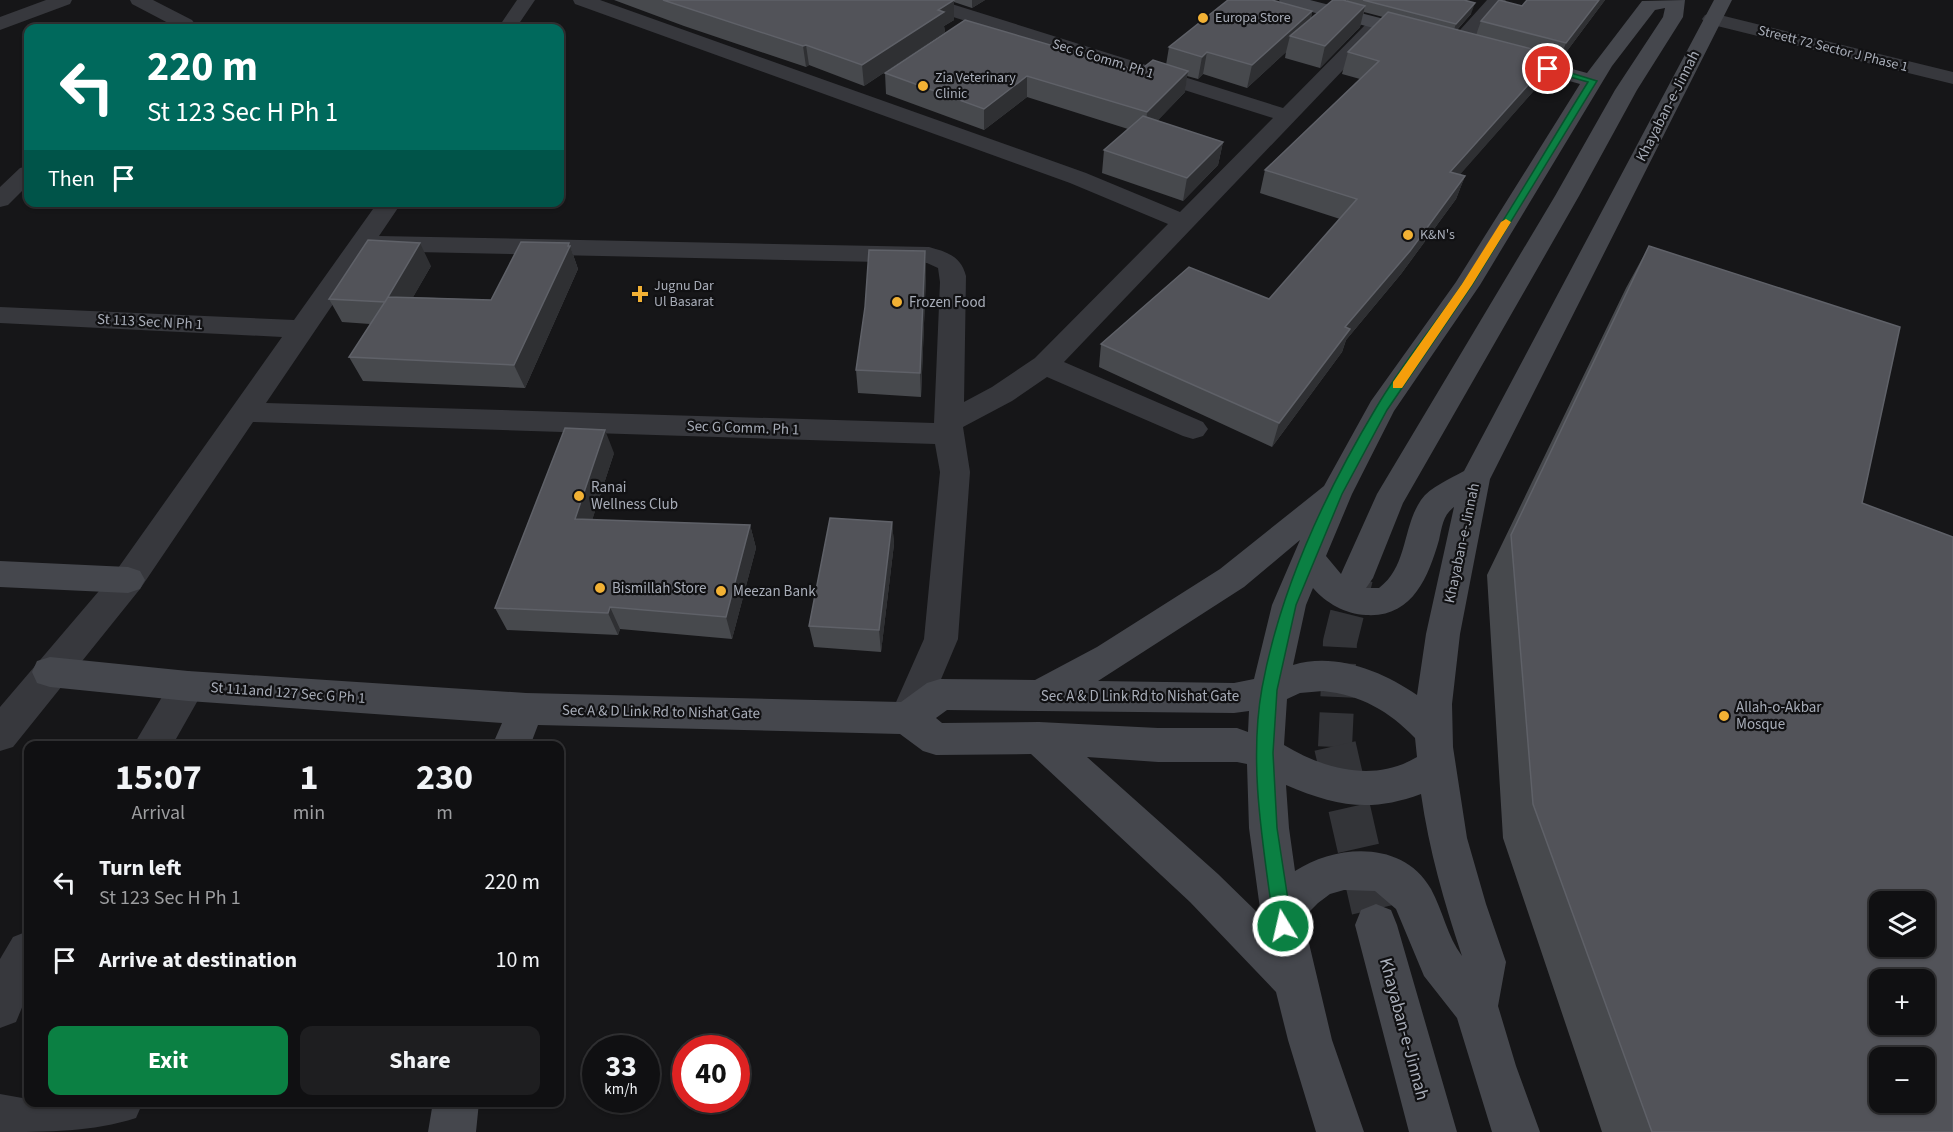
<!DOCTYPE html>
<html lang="en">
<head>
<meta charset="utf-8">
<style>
	body { margin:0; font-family:"Source Sans 3",sans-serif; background:#1e1e20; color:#f1f3f6; height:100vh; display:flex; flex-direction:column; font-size:22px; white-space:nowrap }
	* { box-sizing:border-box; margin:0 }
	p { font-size:20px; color:#9c9d9f }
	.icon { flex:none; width:33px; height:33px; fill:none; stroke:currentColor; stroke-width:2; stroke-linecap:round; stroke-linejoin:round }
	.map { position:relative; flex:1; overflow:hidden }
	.details { position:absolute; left:24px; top:741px; width:540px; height:366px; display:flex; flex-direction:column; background:#101012; border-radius:12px; box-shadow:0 2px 4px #0004,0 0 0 2px #303032 }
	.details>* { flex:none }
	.hud { position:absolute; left:24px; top:24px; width:540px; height:183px; border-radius:12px; box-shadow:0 2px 4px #0004,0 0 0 2px #303032; background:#00695c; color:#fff; overflow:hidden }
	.fabs { position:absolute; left:1869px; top:891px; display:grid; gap:12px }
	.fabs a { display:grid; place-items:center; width:66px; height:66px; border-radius:12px; background:#101012; box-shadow:0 2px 4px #0004,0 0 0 2px #303032; font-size:30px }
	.speed { position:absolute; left:582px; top:1035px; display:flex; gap:12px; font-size:30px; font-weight:700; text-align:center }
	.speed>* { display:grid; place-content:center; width:78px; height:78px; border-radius:50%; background:#101012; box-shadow:0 2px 4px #0004,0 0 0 2px #303032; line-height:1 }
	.speed small { font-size:15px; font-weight:400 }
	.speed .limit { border:9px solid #d22; background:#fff; color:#111 }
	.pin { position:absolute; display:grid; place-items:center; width:51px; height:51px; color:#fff; margin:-26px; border:3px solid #fff; border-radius:50%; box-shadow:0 2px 6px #0007 }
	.me { position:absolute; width:66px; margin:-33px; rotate:351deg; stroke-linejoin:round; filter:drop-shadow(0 0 4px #0008) }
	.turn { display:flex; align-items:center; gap:21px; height:126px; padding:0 24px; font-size:27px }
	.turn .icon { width:78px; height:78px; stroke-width:2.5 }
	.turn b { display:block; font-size:42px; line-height:51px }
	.then { display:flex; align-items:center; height:57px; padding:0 24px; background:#0003; gap:12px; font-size:22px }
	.eta { display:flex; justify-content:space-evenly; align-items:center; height:102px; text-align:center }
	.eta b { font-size:36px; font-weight:700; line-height:42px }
	.action { display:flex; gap:12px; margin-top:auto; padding:12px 24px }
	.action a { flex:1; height:69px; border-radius:12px; background:#0b8043; color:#fff; font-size:24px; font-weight:700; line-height:69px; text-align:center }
	.action a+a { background:#1e1e20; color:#f1f3f6 }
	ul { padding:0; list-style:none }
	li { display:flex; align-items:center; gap:18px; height:78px; padding:0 24px }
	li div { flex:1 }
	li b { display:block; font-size:22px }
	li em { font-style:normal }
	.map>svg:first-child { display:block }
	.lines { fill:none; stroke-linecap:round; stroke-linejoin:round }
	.secondary-tunnel-far1 { stroke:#333438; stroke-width:34; stroke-dasharray:34 16; stroke-linecap:butt }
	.secondary-tunnel { stroke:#333438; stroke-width:42; stroke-dasharray:42 21; stroke-linecap:butt }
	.street { fill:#37383d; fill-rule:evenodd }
	.secondary { fill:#45474d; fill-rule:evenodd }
	.wall { fill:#47494d }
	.shaded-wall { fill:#2f3033 }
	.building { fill:#525359; stroke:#5f6168; stroke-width:1.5; fill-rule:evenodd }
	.route { fill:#0b8043; stroke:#07532c; stroke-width:1.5 }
	.slow { fill:#f59e0b }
	.poi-dot { fill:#f2b134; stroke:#111113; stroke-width:2 }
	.labels { text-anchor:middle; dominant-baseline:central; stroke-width:4.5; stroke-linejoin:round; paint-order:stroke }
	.far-poi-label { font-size:14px; fill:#a8adb8; stroke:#111113; text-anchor:start }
	.far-street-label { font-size:14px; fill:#a8adb8; stroke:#111113 }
	.street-label { font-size:15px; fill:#a8adb8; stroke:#111113 }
	.poi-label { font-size:15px; fill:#a8adb8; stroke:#111113; text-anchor:start }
	.near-street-label { font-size:18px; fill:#a8adb8; stroke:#111113 }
</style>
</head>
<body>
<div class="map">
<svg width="1953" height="1132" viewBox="0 0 1953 1132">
	<rect width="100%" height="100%" fill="#161618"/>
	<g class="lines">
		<!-- secondary-tunnel-far1 -->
		<path class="secondary-tunnel-far1" d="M1335 747 1340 642 1356 578"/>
		<!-- secondary-tunnel -->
		<path class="secondary-tunnel" d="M1335 746 1376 925"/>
		<!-- street -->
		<path class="street" d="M46 0H72L70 4 0 30V17Z
			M130 0H153L192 20 195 24 191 28H171L172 25 132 4Z
			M517 0H535L516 28H498Z
			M573 0H600L1086 173 1180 212 1273 118 912 4 910 0H939L1283 108 1371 19H1385L1388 23 1064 362 1203 422 1208 429 1203 436 1193 439 1183 436 1047 377 1012 401 963 427 970 472 958 639 920 729 907 734 894 729 889 718 924 639 940 472 935 444 253 422 140 589 13 747 0 751V707L116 571 282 337 0 323V307L294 320 378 202H402L379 236 929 247C947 252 961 256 966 276L964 402 992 387 1035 358 1168 224 1070 183 575 4ZM369 251 927 263 938 268 940 282 934 423 266 403Z
			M1487 0H1506L1465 48H1451L1448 44 1451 40Z
			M1712 13 1953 72V84L1705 23 1702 19 1705 15Z
			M28 166V185L8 205 0 207V187L20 168Z
			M188 671 201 675 206 686 172 746H133L175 675Z
			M28 931V993L16 1022 0 1028V959L13 937Z
			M0 1094 28 1099V1102H143L136 1118C93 1132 47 1132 0 1132Z"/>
		<!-- secondary -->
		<path class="secondary" d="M1279 0H1310L1427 30 1430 34 1427 38 1420 40 1281 4Z
			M1685 0 1683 17 1637 90 1579 196 1403 503 1373 578 1366 588H1379C1408 566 1402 528 1421 500 1430 487 1450 479 1464 471L1714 0H1732L1490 479 1460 634 1452 704 1453 747 1467 838 1486 904 1506 962 1498 1006 1516 1066 1540 1132H1492L1457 1018 1424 976 1396 909 1375 891 1344 890 1330 894 1318 903 1303 918 1332 1040 1364 1132H1316L1288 1040 1276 992 1190 902 1031 754 936 755 923 751 900 734 538 725 530 746H492L502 723 188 701 50 687 37 683 32 672 37 661 50 657 188 671 526 693 901 702 927 683 940 679 1035 680 1097 647 1220 569 1324 486 1371 401 1456 282 1580 84 1498 61 1495 57 1498 53 1505 51 1587 73 1642 1ZM1665 8 1663 17 1615 90 1555 196 1377 494 1341 574 1326 556 1352 494 1394 411 1480 285 1612 66 1655 10ZM1454 507 1426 634 1417 695C1382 671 1335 652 1293 665L1306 605 1313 588C1326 603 1345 614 1366 615 1412 618 1428 578 1439 540 1442 527 1443 515 1454 507ZM1300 540 1272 605 1254 679 1234 683 1098 681 1244 587ZM1323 691C1361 695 1389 711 1415 738L1417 757C1374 783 1324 769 1284 745L1287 699 1300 693ZM947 710 1234 713 1249 711 1248 732 1237 728H1158L1039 722 942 723 936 718ZM1087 757 1158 762H1237L1247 764 1249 828 1261 916 1218 874ZM1286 785C1335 806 1370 813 1421 794 1429 850 1444 902 1462 956 1447 936 1443 911 1431 889 1403 840 1337 844 1295 871L1289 828Z
			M0 561 128 567 140 571 145 580 140 589 128 593 0 587Z
			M1376 904 1391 910 1397 925 1457 1132H1409L1355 925 1361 910Z
			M433 1102H479L476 1132H428Z"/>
	</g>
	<!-- wall -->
	<path class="wall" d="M614 0H985L972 8 954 2V20L944 26 945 32 864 86 809 65 806 67 684 26Z
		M1347 0H1464L1471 14 1457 30 1476 35 1481 21 1522 6 1527 0H1605L1558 63 1552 61 1546 77 1460 174 1465 176 1456 199 1401 274 1346 340 1342 352 1272 447 1099 367 1101 344 1269 299 1340 219 1260 193 1265 170 1360 79 1342 74 1348 52 1383 17 1364 12 1360 27 1320 68 1285 58 1286 52 1247 88 1203 74 1198 79 1187 76 1185 92 1157 121 1223 142 1218 165 1183 201 1102 173 1104 150 1128 129 1027 97 984 130 886 94 885 73 1139 71 1166 65 1169 47 1312 11 1311 19 1347 1Z
		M569 243 578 269 525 388 363 381 349 357 370 324 342 322 329 299 431 266 413 297 491 300Z
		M1649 246 1862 503 1953 1132H1602L1503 838 1487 575 1626 288Z
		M925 251 926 275 921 397 858 393 856 370Z
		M614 453 592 520 750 525 756 548 732 639 620 629 618 635 507 630 495 608Z
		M892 522 894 544 881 652 814 647 809 626Z"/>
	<!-- shaded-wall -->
	<path class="shaded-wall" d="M954 0V20L944 26 945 32 864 86 862 65 938 10Z
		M972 0H985L972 8Z
		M1599 0H1605L1558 63 1566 43Z
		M1475 3 1471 14 1452 35 1456 24Z
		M1365 6 1360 27 1320 68 1325 46Z
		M1312 11 1307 32 1290 36 1286 52 1247 88 1252 65Z
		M806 45 809 65 806 67 803 46Z
		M1207 52 1203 74 1198 79 1202 57Z
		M1555 55 1546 77 1442 195 1450 172Z
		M1188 71 1185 92 1145 134 1147 112Z
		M1027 76V97L984 130V109Z
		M1223 142 1218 165 1183 201 1187 178Z
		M1465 176 1456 199 1401 274 1346 340 1342 352 1272 447 1279 423 1345 327Z
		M420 243 431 266 397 325 385 302Z
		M569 243 578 269 525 388 514 365Z
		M925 251 926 275 921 397 920 373Z
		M605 430 614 453 585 542 575 519Z
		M892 522 894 544 881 652 879 630Z
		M750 525 756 548 732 639 726 617Z
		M610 607 620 629 618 635 608 613Z"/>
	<!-- building -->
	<path class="building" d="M663 0H954L938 10 944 12 862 65 806 45 803 46Z
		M1228 0H1272L1312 11 1252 65 1207 52 1202 57 1169 47Z
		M1333 0H1343L1365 6 1325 46 1290 36Z
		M1363 0H1464L1475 3 1456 24Z
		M1499 0 1522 6 1527 0H1599L1566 43 1481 21Z
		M1388 12 1555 55 1450 172 1465 176 1410 251 1345 327 1350 329 1279 423 1101 344 1189 267 1269 299 1357 199 1265 170 1379 61 1348 52Z
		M965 20 1139 71 1153 60 1188 71 1147 112 1027 76 984 109 885 73Z
		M1143 116 1223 142 1187 178 1104 150Z
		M368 240 420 243 385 302 329 299Z
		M521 242 569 243 568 246H570L514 365 349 357 388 297 491 300Z
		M1649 246 1900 327 1862 503 1953 537V1132H1652L1533 804 1511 535ZM1880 902H1924V946H1880ZM1880 980H1924V1024H1880ZM1880 1058H1924V1102H1880Z
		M869 250 925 251 920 373 856 370 865 307Z
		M565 428 605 430 575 519 750 525 726 617 610 607 608 613 495 608Z
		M830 518 892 522 879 630 809 626Z"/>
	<!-- route -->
	<path class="route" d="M1548 66 1597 81 1472 285 1387 410 1342 494 1296 605 1277 690 1273 753 1277 828 1292 926 1289 932 1283 934 1277 932 1274 926C1264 849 1248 766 1262 688 1280 590 1325 493 1376 408 1401 365 1434 326 1462 285 1506 219 1546 149 1588 82L1545 70V67Z"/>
	<!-- slow -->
	<path class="slow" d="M1506 219 1511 222 1472 285 1402 388H1393V382L1462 284 1501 222Z"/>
	<!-- markers -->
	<g class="poi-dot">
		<circle cx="1203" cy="18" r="6"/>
		<circle cx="923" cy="86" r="6"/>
		<circle cx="1408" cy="235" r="6"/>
		<path d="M637 285h6v6h6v6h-6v6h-6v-6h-6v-6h6z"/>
		<circle cx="897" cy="302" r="6"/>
		<circle cx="579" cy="496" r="6"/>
		<circle cx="600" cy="588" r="6"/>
		<circle cx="721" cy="591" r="6"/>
		<circle cx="1724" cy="716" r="6"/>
	</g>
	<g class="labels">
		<!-- far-poi labels -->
		<g class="far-poi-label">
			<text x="1215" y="18">Europa Store</text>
			<text x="935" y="78">Zia Veterinary<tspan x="935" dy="16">Clinic</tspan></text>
			<text x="1420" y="235">K&amp;N's</text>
			<text x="654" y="286">Jugnu Dar<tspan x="654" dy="16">Ul Basarat</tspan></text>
		</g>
		<!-- far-street labels -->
		<g class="far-street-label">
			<text transform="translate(1833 49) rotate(14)">Streett 72 Sector J Phase 1</text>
			<text transform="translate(1103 59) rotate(17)">Sec G Comm. Ph 1</text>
		</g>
		<!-- street labels -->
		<g class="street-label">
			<text transform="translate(1668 106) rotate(-63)">Khayaban-e-Jinnah</text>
			<text transform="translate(150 322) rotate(3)">St 113 Sec N Ph 1</text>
			<text transform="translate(743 428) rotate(2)">Sec G Comm. Ph 1</text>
			<text transform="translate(1462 543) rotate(-78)">Khayaban-e-Jinnah</text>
			<text transform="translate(288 693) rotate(4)">St 111and 127 Sec G Ph 1</text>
			<text x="1140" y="696">Sec A &amp; D Link Rd to Nishat Gate</text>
			<text transform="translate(661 712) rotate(1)">Sec A &amp; D Link Rd to Nishat Gate</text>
		</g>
		<!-- poi labels -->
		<g class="poi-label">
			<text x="909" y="302">Frozen Food</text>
			<text x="591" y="487">Ranai<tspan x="591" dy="17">Wellness Club</tspan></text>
			<text x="612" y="588">Bismillah Store</text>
			<text x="733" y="591">Meezan Bank</text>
			<text x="1736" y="707">Allah-o-Akbar<tspan x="1736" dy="17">Mosque</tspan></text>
		</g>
		<!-- near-street labels -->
		<g class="near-street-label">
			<text transform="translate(1404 1029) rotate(75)">Khayaban-e-Jinnah</text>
		</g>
	</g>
</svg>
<div class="fabs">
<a><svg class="icon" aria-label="layers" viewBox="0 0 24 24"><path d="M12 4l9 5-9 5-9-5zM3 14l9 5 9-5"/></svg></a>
<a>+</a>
<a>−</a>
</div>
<div class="speed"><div>33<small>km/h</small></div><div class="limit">40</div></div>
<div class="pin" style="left:1548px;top:69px;background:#d93025"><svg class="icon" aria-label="arrive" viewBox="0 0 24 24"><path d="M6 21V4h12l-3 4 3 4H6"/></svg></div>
<svg class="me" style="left:1283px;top:926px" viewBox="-20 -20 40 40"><circle r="17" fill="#0b8043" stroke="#fff" stroke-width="3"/><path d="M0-11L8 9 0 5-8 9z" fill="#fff"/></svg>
<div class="hud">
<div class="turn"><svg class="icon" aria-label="left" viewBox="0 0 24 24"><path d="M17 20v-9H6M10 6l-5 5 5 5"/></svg><div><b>220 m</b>St 123 Sec H Ph 1</div></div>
<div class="then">Then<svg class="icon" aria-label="arrive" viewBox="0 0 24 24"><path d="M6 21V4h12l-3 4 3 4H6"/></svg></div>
</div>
<section class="details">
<div class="eta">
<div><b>15:07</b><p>Arrival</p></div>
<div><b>1</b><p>min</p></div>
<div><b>230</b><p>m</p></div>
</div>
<ul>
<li><svg class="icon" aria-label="left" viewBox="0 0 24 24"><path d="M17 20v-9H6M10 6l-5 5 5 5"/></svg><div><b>Turn left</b><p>St 123 Sec H Ph 1</p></div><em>220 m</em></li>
<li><svg class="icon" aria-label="arrive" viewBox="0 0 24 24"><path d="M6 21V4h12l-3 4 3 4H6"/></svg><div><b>Arrive at destination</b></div><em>10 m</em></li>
</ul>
<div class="action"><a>Exit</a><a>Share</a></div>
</section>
</div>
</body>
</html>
